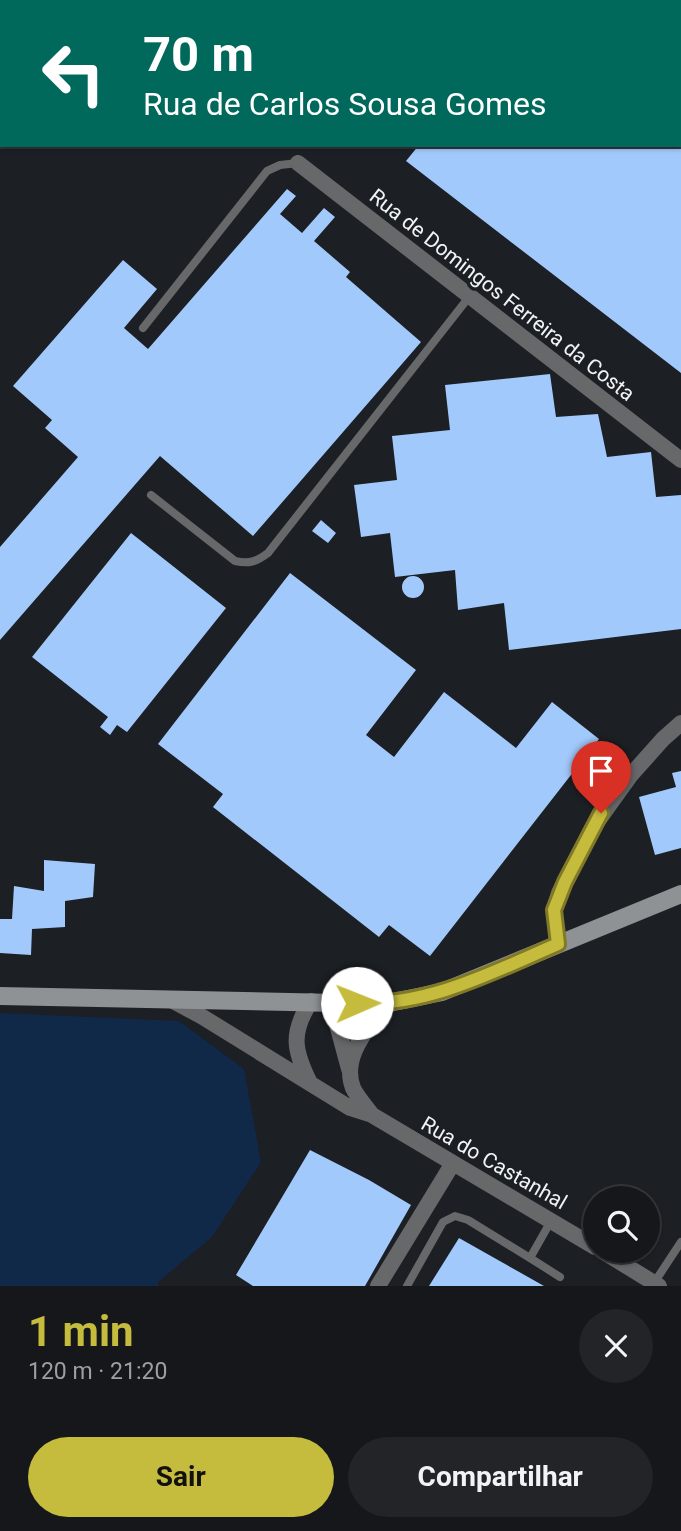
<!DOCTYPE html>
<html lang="pt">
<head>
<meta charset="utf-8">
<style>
	body { margin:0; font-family:Roboto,sans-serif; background:#222427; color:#f1f3f6; height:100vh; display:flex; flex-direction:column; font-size:26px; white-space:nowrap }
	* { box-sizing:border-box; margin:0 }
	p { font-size:23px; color:#9d9fa2 }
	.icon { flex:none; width:38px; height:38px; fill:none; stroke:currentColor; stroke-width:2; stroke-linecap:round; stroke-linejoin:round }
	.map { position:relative; height:1286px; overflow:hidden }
	.sheet { display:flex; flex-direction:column; background:#15171a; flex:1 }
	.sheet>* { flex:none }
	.top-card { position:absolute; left:0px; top:0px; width:682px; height:147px; box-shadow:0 2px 5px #0004,0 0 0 2px #343639; background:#00695c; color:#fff; overflow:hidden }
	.buttons { position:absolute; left:583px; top:1186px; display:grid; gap:14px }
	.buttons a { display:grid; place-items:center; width:77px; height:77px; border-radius:50%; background:#15171a; box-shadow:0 2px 5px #0004,0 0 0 2px #343639; font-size:35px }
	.pin { position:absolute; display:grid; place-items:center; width:60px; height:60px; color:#fff; margin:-72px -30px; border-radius:50% 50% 50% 0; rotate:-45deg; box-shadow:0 0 7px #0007 }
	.pin .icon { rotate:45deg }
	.me { position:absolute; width:77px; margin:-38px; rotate:89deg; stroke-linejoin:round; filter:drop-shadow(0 0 5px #0008) }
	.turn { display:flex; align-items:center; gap:24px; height:147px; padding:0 28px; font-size:32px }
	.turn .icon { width:91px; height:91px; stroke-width:2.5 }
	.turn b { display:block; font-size:49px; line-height:60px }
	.round { display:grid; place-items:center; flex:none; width:74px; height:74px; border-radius:37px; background:#222427 }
	.overview { display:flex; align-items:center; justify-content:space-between; height:119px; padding:0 28px }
	h1 { font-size:42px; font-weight:700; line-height:52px; color:#c5bc3d }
	.action { display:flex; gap:14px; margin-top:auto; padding:14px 28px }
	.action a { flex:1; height:80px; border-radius:42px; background:#c5bc3d; color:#111; font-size:28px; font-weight:700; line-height:80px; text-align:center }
	.action a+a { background:#222427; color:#f1f3f6 }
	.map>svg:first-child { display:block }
	.green { fill:#102949 }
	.building { fill:#a2c9fb }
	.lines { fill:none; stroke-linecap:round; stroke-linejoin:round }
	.service { stroke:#66686a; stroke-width:8 }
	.minor { stroke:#66686a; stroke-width:16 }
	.secondary { stroke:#8f9295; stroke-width:18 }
	.route-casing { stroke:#807a28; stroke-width:18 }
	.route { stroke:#c5bc3d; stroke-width:12 }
	.labels { text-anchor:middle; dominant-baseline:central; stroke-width:7; stroke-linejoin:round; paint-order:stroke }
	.street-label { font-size:21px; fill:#f1f4f7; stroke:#1c1f23 }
</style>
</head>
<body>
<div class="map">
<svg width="681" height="1286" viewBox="0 0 681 1286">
	<rect width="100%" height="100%" fill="#1c1f23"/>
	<!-- green -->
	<path class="green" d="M0 1013 179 1021 244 1069 261 1162 212 1237 158 1282V1286H0Z"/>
	<!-- building -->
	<path class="building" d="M419 145H681V373L406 161Z
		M287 189 296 196 280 214 302 233 324 208 335 217 314 241 350 272 346 277 421 342 253 536 160 456 0 640V547L78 457 45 428 52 420 13 386 123 260 157 289 124 328 148 349Z
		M550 374 556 417 598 414 607 457 651 452 656 497 681 495V629L509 650 504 603 458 610 455 570 395 577 390 533 361 537 354 485 397 480 392 436 450 430 445 385Z
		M321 520 336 533 328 543 312 531Z
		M131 533 226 608 127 732 117 725 110 735 100 727 108 717 32 657Z
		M290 573 416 670 366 735 394 757 444 692 516 748 552 702 599 739 430 956 389 925 379 937 213 807 223 794 158 744Z
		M402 587a11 11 0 1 1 22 0a11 11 0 1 1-22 0Z
		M681 771V848L655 855 639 797 676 787 672 773Z
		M44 860 95 864 93 897 65 901V927L32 929 31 955 0 953V919H12L14 886 44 891Z
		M310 1150 369 1180 411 1205 365 1286H253L236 1275Z
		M459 1238 498 1260 544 1286H429Z"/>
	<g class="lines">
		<!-- service -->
		<path class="service" d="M143 328 267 171 280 165 298 163
			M151 495 235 561C249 564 256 562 268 553L469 297
			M530 1258 560 1277
			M654 1283 681 1242
			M407 1286 443 1222 455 1216 468 1220 530 1258 551 1221"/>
		<!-- minor -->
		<path class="minor" d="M643 0 645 2
			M298 163 681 460
			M558 944 554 910 559 893 592 829 630 776 663 739 681 723
			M173 1001 201 1016 350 1108 372 1115 595 1247
			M331 1002 349 1069
			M310 1083C294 1051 290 1033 311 1001
			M372 1115C366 1106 357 1097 353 1088 341 1057 368 1029 384 1004
			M602 1251 659 1286
			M378 1286 453 1163"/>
		<!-- secondary -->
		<path class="secondary" d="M0 996 384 1004 442 992 681 894"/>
	</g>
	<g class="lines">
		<defs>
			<path id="route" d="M357 1003C429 1006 493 972 558 944L554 910 565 882 601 813"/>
		</defs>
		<!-- route casing -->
		<use href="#route" class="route-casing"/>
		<!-- route -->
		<use href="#route" class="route"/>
	</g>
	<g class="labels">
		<!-- street labels -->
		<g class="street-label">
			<text transform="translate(502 295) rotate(38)">Rua de Domingos Ferreira da Costa</text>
			<text transform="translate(494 1163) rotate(30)">Rua do Castanhal</text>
		</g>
	</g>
</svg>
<div class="buttons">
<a><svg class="icon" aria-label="search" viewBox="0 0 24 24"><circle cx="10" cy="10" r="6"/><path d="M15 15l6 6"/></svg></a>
</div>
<div class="pin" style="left:601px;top:813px;background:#d93025"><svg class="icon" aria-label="arrive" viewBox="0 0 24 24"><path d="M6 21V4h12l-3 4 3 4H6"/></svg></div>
<svg class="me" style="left:357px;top:1003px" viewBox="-20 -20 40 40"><circle r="19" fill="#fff"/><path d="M0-13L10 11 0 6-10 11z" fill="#c5bc3d"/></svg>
<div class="top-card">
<div class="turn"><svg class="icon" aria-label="left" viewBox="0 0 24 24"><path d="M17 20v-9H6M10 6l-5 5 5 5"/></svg><div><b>70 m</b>Rua de Carlos Sousa Gomes</div></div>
</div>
</div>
<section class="sheet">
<div class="overview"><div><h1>1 min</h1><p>120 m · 21:20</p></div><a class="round"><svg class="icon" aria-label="close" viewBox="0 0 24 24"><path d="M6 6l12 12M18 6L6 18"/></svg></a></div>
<div class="action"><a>Sair</a><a>Compartilhar</a></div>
</section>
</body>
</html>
